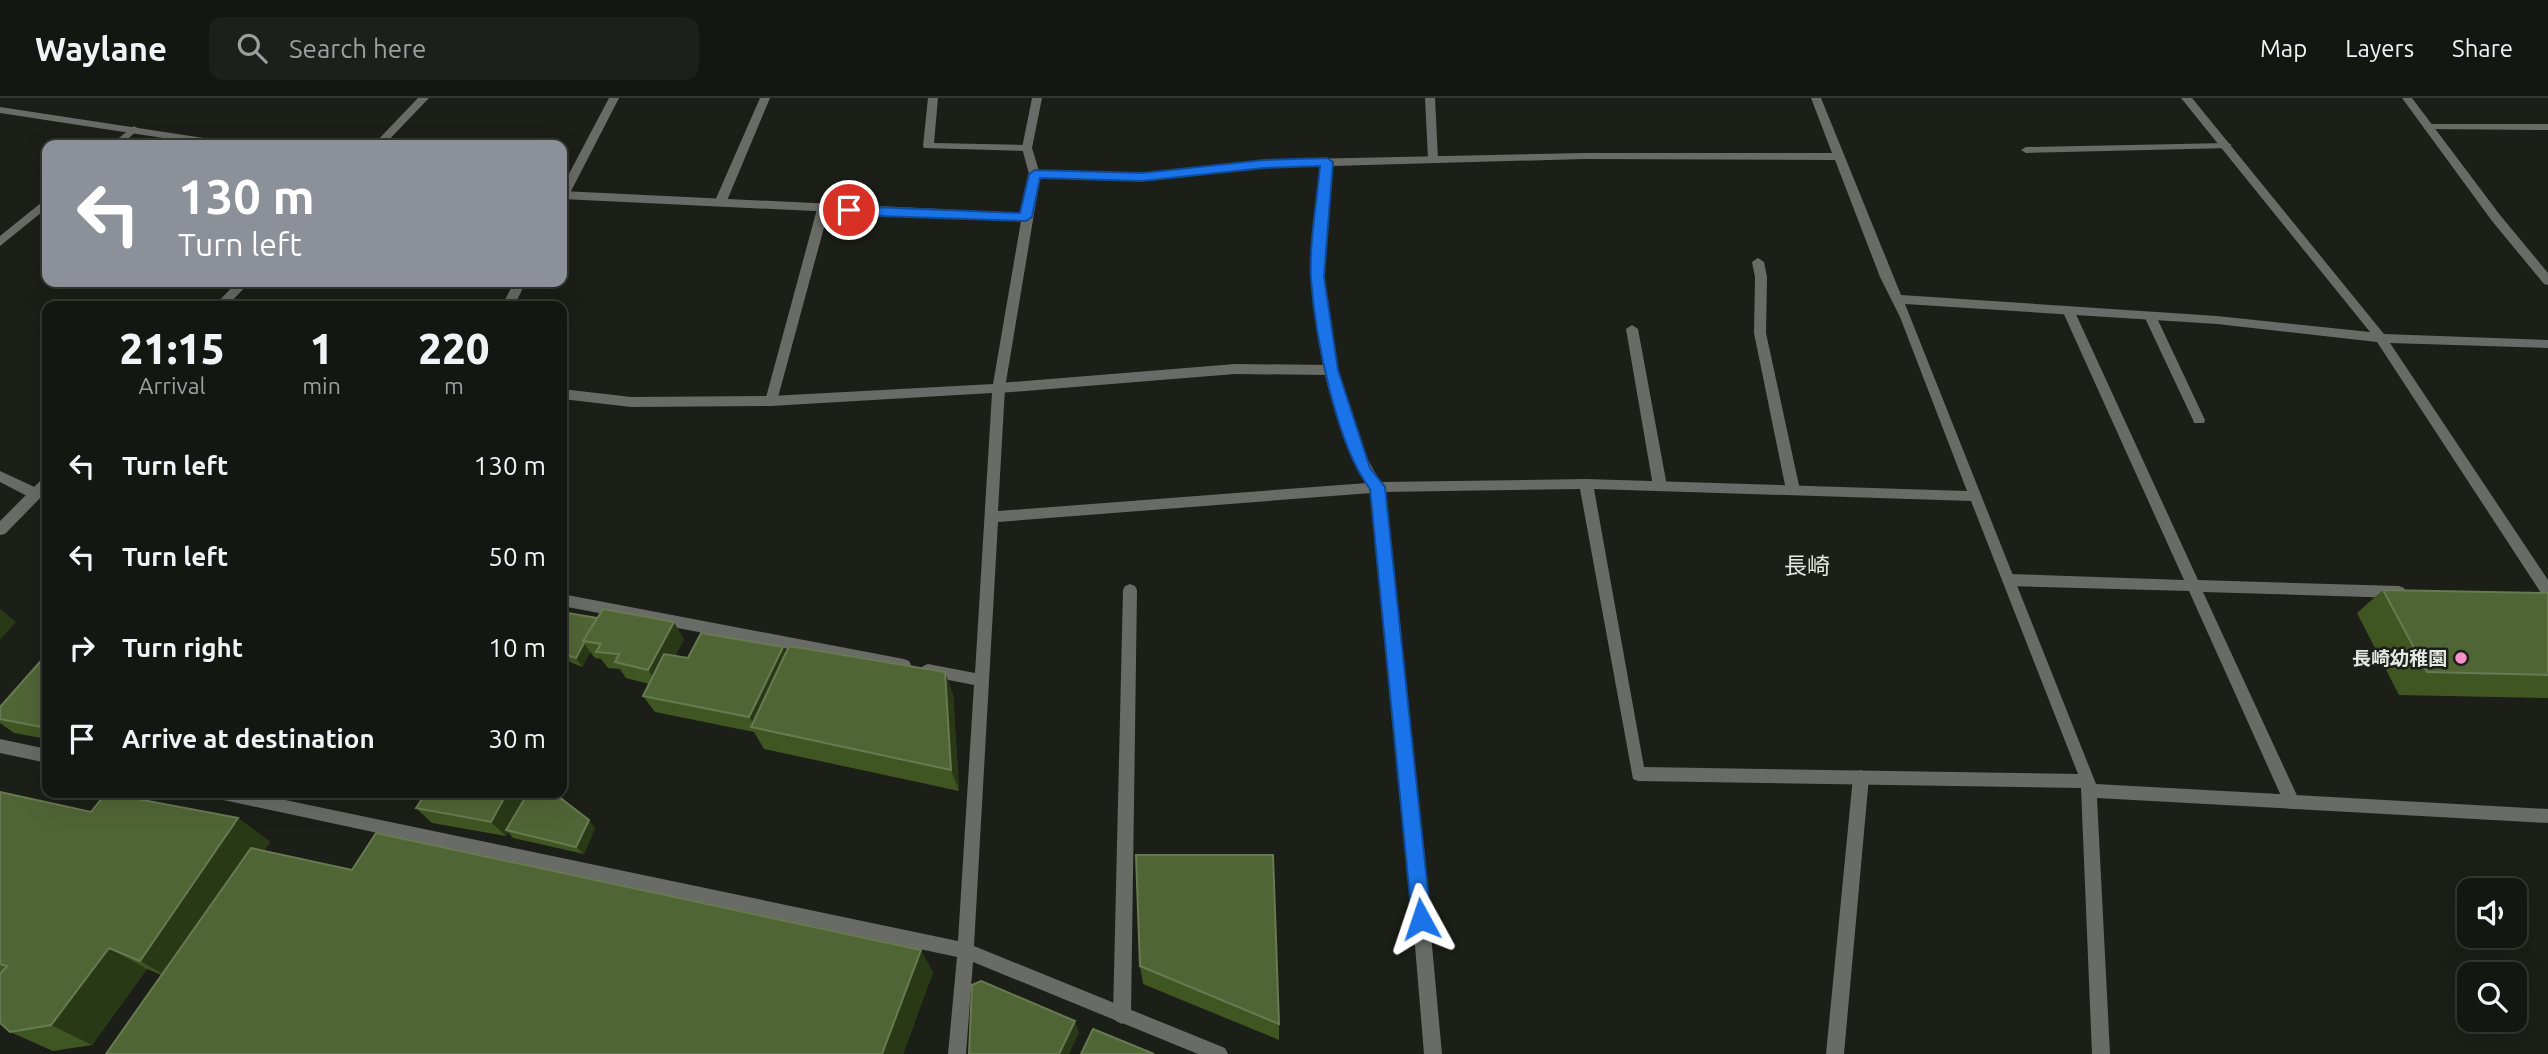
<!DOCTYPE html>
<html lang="en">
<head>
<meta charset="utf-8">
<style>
	body { margin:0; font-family:Ubuntu,"Noto Sans JP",sans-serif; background:#1d201a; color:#f1f3f6; height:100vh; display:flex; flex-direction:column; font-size:26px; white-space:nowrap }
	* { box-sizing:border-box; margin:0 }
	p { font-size:23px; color:#9d9f9f }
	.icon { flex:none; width:38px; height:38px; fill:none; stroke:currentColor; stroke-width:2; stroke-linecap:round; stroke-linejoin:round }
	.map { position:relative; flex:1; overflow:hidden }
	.details { position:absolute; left:42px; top:203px; width:525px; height:497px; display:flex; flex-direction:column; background:#141711; border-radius:14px; box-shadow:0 7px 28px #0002,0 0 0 2px #333631 }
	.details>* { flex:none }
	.guide { position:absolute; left:42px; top:42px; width:525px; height:147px; border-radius:14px; box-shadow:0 7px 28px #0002,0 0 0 2px #333631; background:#8c9099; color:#fff; overflow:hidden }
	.buttons { position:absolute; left:2457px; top:780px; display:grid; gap:14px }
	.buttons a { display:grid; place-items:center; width:70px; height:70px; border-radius:14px; background:#141711; box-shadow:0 7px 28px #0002,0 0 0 2px #333631; font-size:35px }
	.pin { position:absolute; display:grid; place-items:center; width:60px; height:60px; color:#fff; margin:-30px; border:4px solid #fff; border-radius:50%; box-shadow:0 2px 7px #0007 }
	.me { position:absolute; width:77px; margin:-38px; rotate:355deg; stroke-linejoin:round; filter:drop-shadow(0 0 5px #0008) }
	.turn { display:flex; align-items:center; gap:24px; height:147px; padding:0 21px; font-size:32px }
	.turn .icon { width:91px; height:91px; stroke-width:2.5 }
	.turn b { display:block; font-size:49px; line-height:60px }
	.eta { display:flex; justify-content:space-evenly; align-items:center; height:119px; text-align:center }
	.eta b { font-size:42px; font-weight:800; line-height:49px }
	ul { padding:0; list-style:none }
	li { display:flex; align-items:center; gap:21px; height:91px; padding:0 21px }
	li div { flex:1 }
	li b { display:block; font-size:26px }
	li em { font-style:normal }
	header { display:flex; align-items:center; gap:42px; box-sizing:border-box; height:98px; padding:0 35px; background:#141711; border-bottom:2px solid #333631 }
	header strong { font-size:33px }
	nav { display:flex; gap:38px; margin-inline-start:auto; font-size:24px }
	.search { width:490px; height:63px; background:#1d201a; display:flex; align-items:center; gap:18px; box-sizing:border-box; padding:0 24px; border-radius:14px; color:#9d9f9f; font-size:26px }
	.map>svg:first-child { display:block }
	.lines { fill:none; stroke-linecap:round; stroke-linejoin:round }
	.service { fill:#686b66; fill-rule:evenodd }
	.minor { fill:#686b66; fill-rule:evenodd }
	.wall { fill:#3f5522 }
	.shaded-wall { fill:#293915 }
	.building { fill:#506536; stroke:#687a51; stroke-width:2 }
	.route { fill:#1a73e8; stroke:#114b97; stroke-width:2 }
	.poi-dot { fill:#f890cb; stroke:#1b1f17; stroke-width:2.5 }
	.labels { text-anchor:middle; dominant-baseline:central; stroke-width:5; stroke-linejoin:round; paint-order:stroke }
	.poi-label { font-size:19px; font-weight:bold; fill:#e5e9e3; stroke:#1b1f17; text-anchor:end }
	.quarter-label { font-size:23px; fill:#e5e9e3; stroke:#1b1f17 }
</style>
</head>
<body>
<header>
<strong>Waylane</strong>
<div class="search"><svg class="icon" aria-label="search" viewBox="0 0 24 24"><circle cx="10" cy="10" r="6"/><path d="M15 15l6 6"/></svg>Search here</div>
<nav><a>Map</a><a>Layers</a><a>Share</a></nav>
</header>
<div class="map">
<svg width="2548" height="956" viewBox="0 0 2548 956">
	<rect width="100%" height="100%" fill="#1b1f17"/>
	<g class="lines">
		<!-- service -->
		<path class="service" d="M609 0H619L568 99 562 103V89Z
			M760 0H770L726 105 724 108H716L714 105Z
			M928 0H938L934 45 1027 47 1032 50 1027 53 924 50 923 48Z
			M1425 0H1435L1438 61 1433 64 1428 61Z
			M2428 26H2548V32L2424 31V27Z
			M134 28 139 31 121 47H110Z
			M2227 45 2231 46V50L2026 55 2021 52 2026 49Z
			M47 100V110L0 148V138Z
			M823 107 829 111 777 303 771 308 765 303 817 111Z
			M1758 160 1764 164 1767 179 1766 235 1800 392 1793 397 1786 392 1754 235 1755 179 1752 164Z
			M514 184H526L514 208H502Z
			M2068 208 2074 212 2198 482 2399 488 2404 490 2406 494 2404 498 2399 500 2203 494 2300 704 2298 709 2292 711 2286 709 2189 493 2009 488 2004 486 2002 482 2004 478 2009 476 2184 482 2062 212Z
			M2150 214 2156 218 2205 322 2204 325H2194L2193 322 2144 218Z
			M1632 227 1638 231 1667 388 1660 393 1653 388 1626 231Z
			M1235 266 1331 267 1337 272 1331 277 1235 276 999 295 993 290 999 285Z
			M0 373 41 392 43 396 41 400H31L0 384Z
			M1130 486 1135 488 1137 492 1131 917 1128 923 1122 926 1116 923 1113 917 1123 492 1125 488Z
			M1861 672 1866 674 1869 679 1844 956H1826L1853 679 1856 674Z"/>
		<!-- minor -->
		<path class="minor" d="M418 0H429L384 47H373Z
			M1032 0H1042L1032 50 1039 73 1142 75 1264 62 1584 55H1832L1811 0H1821L1901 197 2217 218 2370 234 2181 0H2192L2384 236 2548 242V250L2390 245 2548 482V500L2543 498 2377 244 2217 226 1905 206 2096 686 2548 711V725L2097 700 2110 956H2092L2081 690 1638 683 1633 681 1580 391 1384 394 1422 739 1442 956H1424L1406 739 1371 395 998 424 974 848 1225 950 1228 956H1198L973 864 966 956H948L957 859 214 700 212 695H252L958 843 974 587 928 578 923 576 921 572 923 568 928 566 975 575 992 295 771 308 631 309 562 301V291L631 299 771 298 993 286 1021 123 562 101V93L1023 115 1029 76 1022 50ZM1584 61 1835 62 1880 179 1900 219 1967 393 1586 381 1381 384C1343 326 1325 238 1323 169 1323 135 1329 101 1332 68ZM1321 68C1318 102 1311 135 1312 169 1313 237 1330 327 1367 385L998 413 1005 290 1040 80 1142 83 1264 70ZM1594 391 1971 403 2078 676 1644 669Z
			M2402 0H2412L2500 117 2548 175V187L2544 186 2492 123Z
			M0 9 230 44 235 47H209L0 15Z
			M237 184H250L227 208H214Z
			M47 380V393L5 436 0 437V423L42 381Z
			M562 496 904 561 909 563 911 567 909 571 904 573 562 508Z
			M0 641 47 651V665L0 655Z"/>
	</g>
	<!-- wall -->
	<path class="wall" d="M2383 492 2548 495V600L2399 597 2357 515Z
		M562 514 684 541 675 558 688 560 786 554 953 596 959 693 764 651 754 634 655 614 643 598 649 586 626 580 620 571 608 570 601 561 595 560 590 554 582 569 570 564 563 556 565 552 562 547Z
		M47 556V641L14 635 0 625V621Z
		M0 694 91 714 238 720 270 744 264 753 352 772 933 874 903 956H106L162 877 147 871 92 947 53 953 10 934 0 925Z
		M424 695H554L595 730 584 756 513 740 508 734 506 738 432 725 416 710 426 695Z
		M1140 868 1279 926V942L1143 886Z"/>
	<!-- shaded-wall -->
	<path class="shaded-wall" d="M0 511 16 524 0 542Z
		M674 524 684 541 659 588 648 572Z
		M584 545 590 554 582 569 576 560Z
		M783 549 792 566 756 630 749 619Z
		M945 574 953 596 959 693 951 672Z
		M507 695H530L506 732 508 734 506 738 491 724Z
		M238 720 270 744 177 884 140 863Z
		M589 722 595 730 584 756 576 749Z
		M109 850 147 871 92 947 51 927Z
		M921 852 933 874 903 956H882Z
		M1075 923 1079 935 1069 956H1059Z"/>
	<!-- building -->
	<path class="building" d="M2383 492 2548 495V577L2427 574Z
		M603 511 674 524 648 572 615 564 619 556 596 554 601 546 583 543Z
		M562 514 597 520 583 543 584 545 576 560 563 556 567 547 562 546 563 538H562Z
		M701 535 783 549 749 619 643 598 664 556 688 560Z
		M789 548 945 574 951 672 751 629Z
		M47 556V630L0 621V609Z
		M0 694 91 714 106 695 238 720 140 863 109 850 51 927 10 934 0 925V876L7 868 0 866Z
		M426 695H507L491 724 416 710Z
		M528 695H554L589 722 576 749 506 732Z
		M376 735 921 852 882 956H106L251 750 352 772Z
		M1136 757H1273L1279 926 1140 868Z
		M981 883 1075 923 1059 956H969L972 887Z
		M1093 931 1154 956H1081Z"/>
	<!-- route -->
	<path class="route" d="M1327 60 1333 64 1324 179 1338 272 1370 370 1385 389 1431 821 1428 827 1421 830 1415 827 1412 821 1370 391C1336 347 1315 237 1311 181 1309 146 1317 103 1320 68L1264 70 1142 83 1040 80 1032 119 1026 123 849 117 842 112 849 108 1020 115 1029 76 1035 72 1142 75 1264 62Z"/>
	<!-- markers -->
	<circle class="poi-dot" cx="2461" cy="560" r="7"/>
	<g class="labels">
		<!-- poi labels -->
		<g class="poi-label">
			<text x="2447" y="560">長崎幼稚園</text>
		</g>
		<!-- quarter labels -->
		<g class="quarter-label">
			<text x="1807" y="467">長崎</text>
		</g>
	</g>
</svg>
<div class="buttons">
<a><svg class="icon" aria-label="sound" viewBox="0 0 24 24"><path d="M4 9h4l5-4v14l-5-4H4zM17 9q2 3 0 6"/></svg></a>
<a><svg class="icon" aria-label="search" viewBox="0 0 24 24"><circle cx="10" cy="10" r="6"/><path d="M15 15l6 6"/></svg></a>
</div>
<div class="pin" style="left:849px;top:112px;background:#d93025"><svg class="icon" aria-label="arrive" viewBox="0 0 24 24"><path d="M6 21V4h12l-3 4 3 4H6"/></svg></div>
<svg class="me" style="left:1421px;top:821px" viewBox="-20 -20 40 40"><path d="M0-17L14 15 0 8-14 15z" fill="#1a73e8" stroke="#fff" stroke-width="4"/></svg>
<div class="guide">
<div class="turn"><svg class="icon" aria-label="left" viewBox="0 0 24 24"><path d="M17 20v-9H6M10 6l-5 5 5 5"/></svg><div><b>130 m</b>Turn left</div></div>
</div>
<section class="details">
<div class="eta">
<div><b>21:15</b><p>Arrival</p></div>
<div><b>1</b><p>min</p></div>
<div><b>220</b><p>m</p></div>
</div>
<ul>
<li><svg class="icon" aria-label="left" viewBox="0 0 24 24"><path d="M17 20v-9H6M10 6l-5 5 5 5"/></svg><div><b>Turn left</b></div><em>130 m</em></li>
<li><svg class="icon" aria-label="left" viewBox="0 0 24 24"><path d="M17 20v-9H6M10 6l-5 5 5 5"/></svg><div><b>Turn left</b></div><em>50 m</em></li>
<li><svg class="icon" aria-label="right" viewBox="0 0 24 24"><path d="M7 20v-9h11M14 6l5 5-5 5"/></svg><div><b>Turn right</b></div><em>10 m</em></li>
<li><svg class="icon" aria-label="arrive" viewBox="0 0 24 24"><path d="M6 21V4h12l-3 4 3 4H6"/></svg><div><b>Arrive at destination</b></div><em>30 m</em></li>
</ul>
</section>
</div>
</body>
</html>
